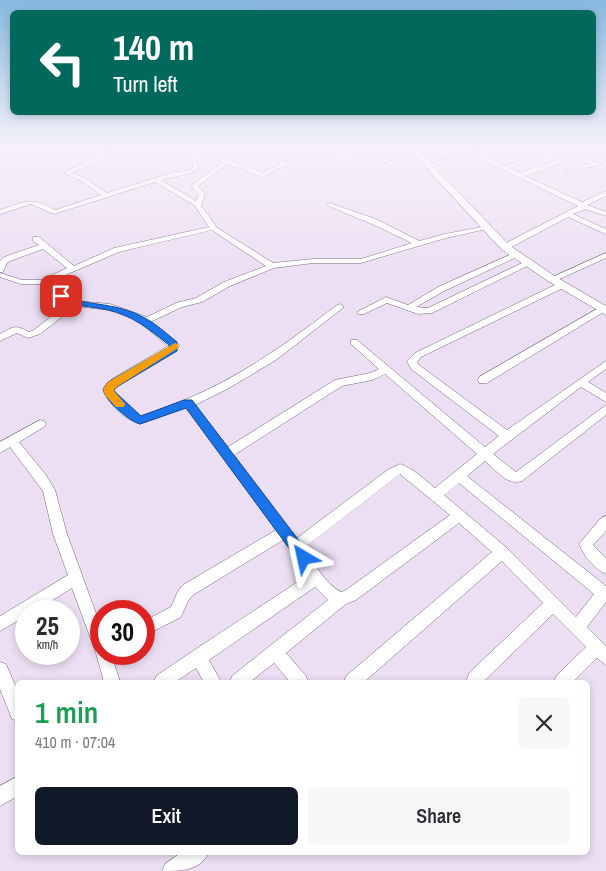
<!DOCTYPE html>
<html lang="en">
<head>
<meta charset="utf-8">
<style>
	body { margin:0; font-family:"Archivo Narrow",sans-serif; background:#f7f7f7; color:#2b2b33; height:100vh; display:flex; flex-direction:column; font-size:19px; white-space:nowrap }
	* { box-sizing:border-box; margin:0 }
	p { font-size:16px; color:#7c7c81 }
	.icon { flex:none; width:28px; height:28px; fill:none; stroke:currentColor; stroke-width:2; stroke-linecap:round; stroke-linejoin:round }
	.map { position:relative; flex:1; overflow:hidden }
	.sheet { position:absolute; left:15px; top:680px; width:575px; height:175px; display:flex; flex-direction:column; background:#fff; border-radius:8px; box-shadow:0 2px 8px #0003 }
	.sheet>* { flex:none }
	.hud { position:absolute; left:10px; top:10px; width:586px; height:105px; border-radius:8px; box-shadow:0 2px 8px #0003; background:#00695c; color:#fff; overflow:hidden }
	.speed { position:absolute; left:15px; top:600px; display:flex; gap:10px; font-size:25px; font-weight:700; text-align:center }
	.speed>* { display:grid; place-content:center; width:65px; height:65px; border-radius:50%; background:#fff; box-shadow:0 2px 8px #0003; line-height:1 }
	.speed small { font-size:12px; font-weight:400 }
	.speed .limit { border:8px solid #d22; background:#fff; color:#111 }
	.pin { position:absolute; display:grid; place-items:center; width:42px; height:42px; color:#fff; margin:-21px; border-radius:10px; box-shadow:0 2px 8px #0006 }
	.me { position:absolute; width:55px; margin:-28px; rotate:324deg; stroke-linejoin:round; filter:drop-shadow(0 0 4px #0008) }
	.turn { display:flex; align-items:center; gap:18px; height:105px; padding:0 20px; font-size:22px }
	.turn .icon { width:65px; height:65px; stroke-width:2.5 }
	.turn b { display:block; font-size:35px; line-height:42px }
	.round { display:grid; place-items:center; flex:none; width:52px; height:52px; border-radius:8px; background:#f7f7f7 }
	.overview { display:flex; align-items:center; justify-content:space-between; height:85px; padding:0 20px }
	h1 { font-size:30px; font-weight:600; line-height:38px; color:#1e9e55 }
	.button { display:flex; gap:10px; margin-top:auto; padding:10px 20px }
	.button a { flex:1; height:58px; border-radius:8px; background:#111827; color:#fff; font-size:20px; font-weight:600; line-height:58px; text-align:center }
	.button a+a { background:#f7f7f7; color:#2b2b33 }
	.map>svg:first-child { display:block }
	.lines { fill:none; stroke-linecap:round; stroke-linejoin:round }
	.street-casing { stroke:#716577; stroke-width:1 }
	.secondary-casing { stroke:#716577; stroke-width:1 }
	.street { fill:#fff; fill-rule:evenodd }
	.secondary { fill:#fff; fill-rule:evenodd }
	.route { fill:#1a73e8; stroke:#114b97 }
	.slow { fill:#f59e0b }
</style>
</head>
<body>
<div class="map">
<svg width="606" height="871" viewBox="0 0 606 871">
	<rect width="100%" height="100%" fill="#ecdff3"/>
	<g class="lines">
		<defs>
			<path id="street" d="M111 148H119L99 160 72 173 86 179 107 193 175 172 187 171 194 167 191 162 201 152 198 148H204L206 151 263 173 281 163 274 160V158L288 162V164L263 177 228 164 198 186 205 194 201 206 209 216 216 227 273 263 313 259H361L412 243 372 224 328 206 327 205 330 203 378 220 419 241 445 234 487 226 491 228 446 238 361 263H313L274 268 230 286 202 302 182 307 150 322 180 346 120 385 114 390 125 405 140 416C219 392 273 354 337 305L340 304 344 307 276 360 229 388 195 405 228 447 335 380 370 373 379 369 351 344V340H357L485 447 499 436 411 369 407 361 415 353 559 283H565V287L421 357 417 362 419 365 507 430 606 361V369L588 382 606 393V402L581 387 493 454 516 472 606 405V415L522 481C507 486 496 470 485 461L467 476 606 586V602L587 627 606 646V665L597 658 573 682H554L556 676 586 647 553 614 483 682H468L467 679 469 673 543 603 502 561 364 682H344L346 676 492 552 459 523 356 600 346 604 286 653 306 676 308 682H290L274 663 250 682H230L232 676 328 600 315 587 209 660 221 682H204L196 668 175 682H154L156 676 193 651 308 575 283 540 193 595 188 601 181 617 144 636V621L171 607 178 591 183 585 276 530 186 408 140 424C124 419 109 406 104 389L112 379 168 346 137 320 109 310 76 306 40 334 28 338 17 333 0 341V334C13 327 15 324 29 332L34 330 68 303 41 284H21L0 277V273L22 280H42L67 268 43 249 10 261 7 263 3 272H0V261L4 257 39 245 33 241V237H39L74 266 114 248 209 227 194 205 155 182 54 214 31 204 0 214V210C25 202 30 196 55 210L101 195 82 181 64 173ZM205 154 223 162 192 185V187L199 194 196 201 161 180C174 176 187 176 199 169L197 162ZM212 230 266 266 224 282 196 298 176 303 147 317 110 304 76 301 49 282 119 252ZM385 374 477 454 435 488C424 479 414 469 400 464L389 469 297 538 234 455 342 386 372 380ZM400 474 450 515 346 590 341 592C324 583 315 563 304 548ZM459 483 594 594 576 617 507 548 444 495Z
				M345 148H352L345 153H341V151Z
				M425 148H435L421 154 408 157 383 169 378 168 404 154Z
				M484 148H494L478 153 505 166 546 153V155L510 168 520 173 568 156 565 154 568 152 600 163V165L566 172V170L591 164 574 158 525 176 582 202 606 191V196L587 205 606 212V216L585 209 573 214 606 229V234L568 217 508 249H502V245L578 206 472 155 429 167 426 165Z
				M514 253 521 255 444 291 416 307 428 308 526 261 533 263 432 313 418 314 387 303 364 314H358L357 312 386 297 408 305 438 287Z
				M606 253V258L555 281 548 279Z
				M602 306 605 307V311L487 383H479L478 380 479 377Z
				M40 420 44 421 46 424 44 427 19 442 46 475 55 490 67 534 101 627V654H111L120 682H104L96 653 72 588 35 611H26V616L0 631V616L68 575 53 534 43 491 10 447 0 453V442Z
				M606 516V531L593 545 606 558V574C594 569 584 556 579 544L601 518Z
				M0 662 6 664 18 692V721L12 719 0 689Z
				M18 776V796L0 806V786Z
				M182 852H209C201 871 180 871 162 871L165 864Z"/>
			<path id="secondary" d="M408 148H416L509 245 556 277 606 306V315L548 281 501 249Z"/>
		</defs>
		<!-- street casing -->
		<use href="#street" class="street-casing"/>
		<!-- secondary casing -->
		<use href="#secondary" class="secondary-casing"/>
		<!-- street -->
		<use href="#street" class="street"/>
		<!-- secondary -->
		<use href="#secondary" class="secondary"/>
	</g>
	<!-- sky -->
	<linearGradient id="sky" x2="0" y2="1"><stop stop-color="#87b8de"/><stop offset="0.55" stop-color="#f6f1fa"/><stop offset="1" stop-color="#f6f1fa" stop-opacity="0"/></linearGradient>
	<rect width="606" height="270" fill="url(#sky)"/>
	<!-- route -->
	<path class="route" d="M58 294C66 293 72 300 79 301 101 305 123 306 143 317 155 323 166 333 177 342V351L115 388 114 391 141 416 184 400H192L309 554 311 558 309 563 304 565 300 563 186 408 140 424C129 421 105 401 103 389L108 382 169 347V345C150 330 132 315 108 310 89 306 76 307 58 298Z"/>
	<!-- slow -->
	<path class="slow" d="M175 343 178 344V348L115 388 114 391 125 404 124 407H116L105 395 103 389 108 382Z"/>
</svg>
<div class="speed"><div>25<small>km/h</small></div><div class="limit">30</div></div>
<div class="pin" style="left:61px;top:296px;background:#d93025"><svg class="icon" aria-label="arrive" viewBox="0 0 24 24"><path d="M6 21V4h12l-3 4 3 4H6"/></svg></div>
<svg class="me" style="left:304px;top:558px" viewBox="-20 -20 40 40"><path d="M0-17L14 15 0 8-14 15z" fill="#1a73e8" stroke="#fff" stroke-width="4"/></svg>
<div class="hud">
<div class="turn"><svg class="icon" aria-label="left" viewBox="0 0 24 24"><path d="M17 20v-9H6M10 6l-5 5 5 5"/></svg><div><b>140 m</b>Turn left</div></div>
</div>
<section class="sheet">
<div class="overview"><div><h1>1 min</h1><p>410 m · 07:04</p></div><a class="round"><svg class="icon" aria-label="close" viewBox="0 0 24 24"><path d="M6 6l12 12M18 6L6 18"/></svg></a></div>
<div class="button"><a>Exit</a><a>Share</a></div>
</section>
</div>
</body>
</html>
